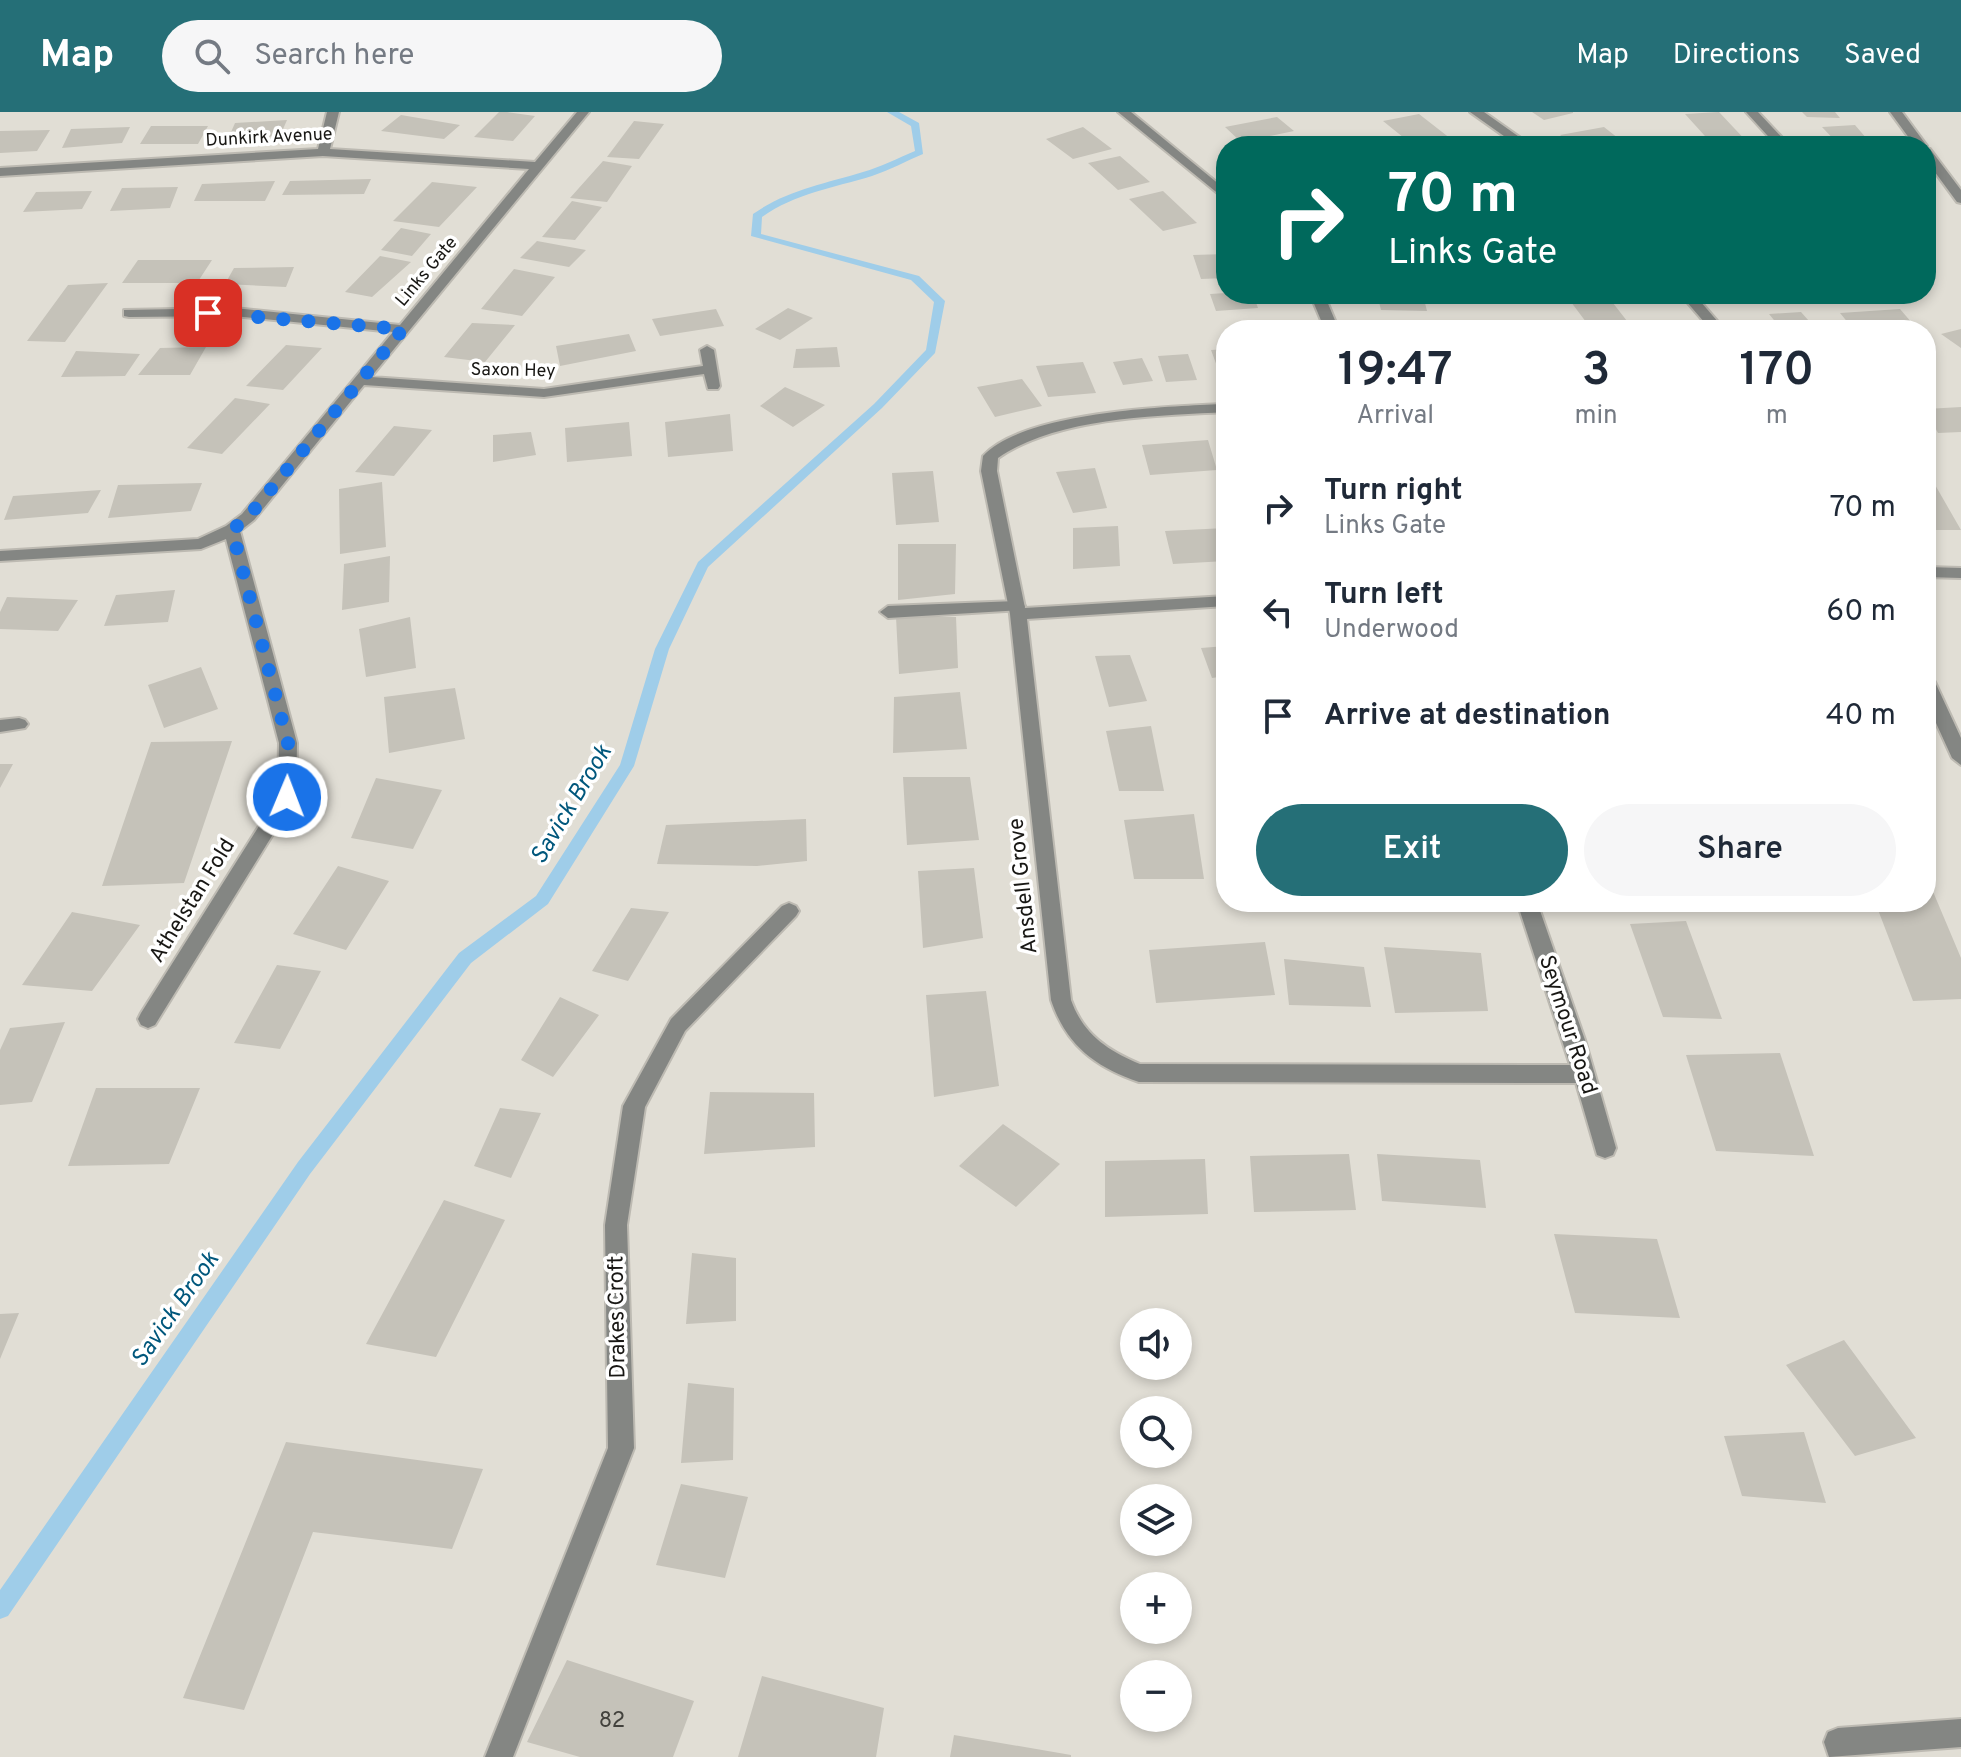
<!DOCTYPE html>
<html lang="en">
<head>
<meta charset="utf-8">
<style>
	body { margin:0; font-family:Overpass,sans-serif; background:#f6f6f7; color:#1f2937; height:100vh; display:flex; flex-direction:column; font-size:30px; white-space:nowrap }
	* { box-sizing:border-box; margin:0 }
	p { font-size:26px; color:#747a83 }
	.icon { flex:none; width:44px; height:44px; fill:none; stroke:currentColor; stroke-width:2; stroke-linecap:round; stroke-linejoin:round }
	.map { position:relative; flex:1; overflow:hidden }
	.side { position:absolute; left:1216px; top:208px; width:720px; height:592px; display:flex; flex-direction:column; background:#fff; border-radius:32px; box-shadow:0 4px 12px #0003 }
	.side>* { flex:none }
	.guide { position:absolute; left:1216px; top:24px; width:720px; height:168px; border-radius:32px; box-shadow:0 4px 12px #0003; background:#00695c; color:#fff; overflow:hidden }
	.fabs { position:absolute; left:1120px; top:1196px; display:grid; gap:16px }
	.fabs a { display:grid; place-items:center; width:72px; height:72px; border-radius:50%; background:#fff; box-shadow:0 4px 12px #0003; font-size:40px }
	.pin { position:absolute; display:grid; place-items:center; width:68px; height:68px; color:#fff; margin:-34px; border-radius:16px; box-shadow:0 4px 12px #0006 }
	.me { position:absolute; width:88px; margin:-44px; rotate:1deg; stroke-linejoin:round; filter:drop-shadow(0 0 6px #0008) }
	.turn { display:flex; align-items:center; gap:28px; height:168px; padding:0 40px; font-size:36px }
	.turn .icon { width:104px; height:104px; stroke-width:2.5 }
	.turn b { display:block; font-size:56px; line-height:68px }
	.eta { display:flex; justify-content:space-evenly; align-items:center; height:136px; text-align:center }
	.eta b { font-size:48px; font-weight:600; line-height:56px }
	.primary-button { display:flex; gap:16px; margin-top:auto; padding:16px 40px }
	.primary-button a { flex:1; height:92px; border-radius:48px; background:#256f77; color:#fff; font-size:32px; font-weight:600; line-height:92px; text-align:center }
	.primary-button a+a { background:#f6f6f7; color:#1f2937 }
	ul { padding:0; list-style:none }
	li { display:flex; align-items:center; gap:24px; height:104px; padding:0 40px }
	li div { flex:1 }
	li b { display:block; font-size:30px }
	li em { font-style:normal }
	header { display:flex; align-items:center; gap:48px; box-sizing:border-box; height:112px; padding:0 40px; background:#256f77; color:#fff }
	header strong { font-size:38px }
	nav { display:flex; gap:44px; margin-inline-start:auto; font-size:28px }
	.search { width:560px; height:72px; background:#f6f6f7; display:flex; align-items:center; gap:20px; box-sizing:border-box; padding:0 28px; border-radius:44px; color:#747a83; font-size:30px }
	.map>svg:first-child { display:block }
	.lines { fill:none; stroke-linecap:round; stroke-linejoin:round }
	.stream { fill:#9fcde9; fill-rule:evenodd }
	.building { fill:#c5c2b9 }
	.lane-casing { stroke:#bdbab2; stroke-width:4 }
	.street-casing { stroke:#bdbab2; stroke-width:4 }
	.lane { fill:#848683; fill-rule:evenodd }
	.street { fill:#848683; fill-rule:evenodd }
	.route { stroke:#1a73e8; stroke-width:14; stroke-dasharray:0 25.2 }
	.labels { text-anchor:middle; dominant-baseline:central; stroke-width:7; stroke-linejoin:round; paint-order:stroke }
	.far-street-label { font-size:18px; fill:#181714; stroke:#fff }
	.street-label { font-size:22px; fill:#181714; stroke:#fff }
	.near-number-label { font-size:22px; fill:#43423d }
	.water-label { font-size:24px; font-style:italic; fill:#00577c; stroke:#fff }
</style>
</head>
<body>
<header>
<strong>Map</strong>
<div class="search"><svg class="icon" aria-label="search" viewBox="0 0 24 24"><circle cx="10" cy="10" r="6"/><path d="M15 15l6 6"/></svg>Search here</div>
<nav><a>Map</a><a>Directions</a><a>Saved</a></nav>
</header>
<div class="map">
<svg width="1961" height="1645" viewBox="0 0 1961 1645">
	<rect width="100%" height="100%" fill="#e1ded5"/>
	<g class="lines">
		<!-- stream -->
		<path class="stream" d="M887 0H899L919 11 923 42C906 49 890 58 872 64 833 76 796 81 762 105L761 122 919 164 945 189 935 241 882 296 708 455 669 537 634 654 548 792 471 851 310 1062 8 1504 0 1507V1478L298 1050 459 841 536 784 620 653 655 537 698 450 874 292 926 238 934 190 911 168 751 124 753 102C787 78 824 72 863 60 881 55 898 46 915 39L911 14Z"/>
	</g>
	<!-- building -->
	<path class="building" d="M499 0H507L535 4 513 29 474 25Z
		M1532 0H1573V1L1544 8Z
		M1719 0 1750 33 1714 34 1685 2Z
		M1802 0H1835L1840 6 1807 5Z
		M1419 2 1460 34H1414L1383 9Z
		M401 3 460 13 444 27 381 19Z
		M1277 5 1294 19 1241 30 1225 15Z
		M287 8 280 24 228 27 235 11Z
		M634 9 664 12 639 47 607 45Z
		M1855 13 1873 34H1840L1822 15Z
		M151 14H208L198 32H140Z
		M130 15 122 31 62 36 71 17Z
		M1083 15 1112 37 1073 47 1046 27Z
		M1604 15 1628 34H1574L1560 23Z
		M50 18 37 39 0 41V19Z
		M1120 44 1150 70 1118 78 1088 51Z
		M603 49 632 54 607 90 570 86Z
		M371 67 364 82 282 83 290 69Z
		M275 69 265 89H194L202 72Z
		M432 70 477 75 439 115 393 109Z
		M178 75 170 96 110 99 122 76Z
		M92 79 82 97 23 100 36 80Z
		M1163 79 1197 111 1163 119 1129 87Z
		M572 89 602 95 575 128 542 125Z
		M401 116 431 122 412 144 381 138Z
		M537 129 586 138 569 155 520 146Z
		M1226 142V166L1201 167 1193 143Z
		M380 144 411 150 372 185 345 180Z
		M138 148H212L197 171H122Z
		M294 155 286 175 225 172 234 156Z
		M514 157 555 165 522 204 481 197Z
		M108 171 65 230 27 229 68 173Z
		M1226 181 1253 182 1258 196 1216 199 1210 182Z
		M1377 182 1423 183 1427 199 1381 198Z
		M1565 182H1606L1634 218H1592Z
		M788 196 813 206 780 228 755 217Z
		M716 197 724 214 660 224 652 207Z
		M1900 197 1918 218H1854L1840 201Z
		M1801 200 1817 218H1782L1769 202Z
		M472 211 515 213 485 250 444 245Z
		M1961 217V236L1941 222Z
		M629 222 636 239 560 254 556 234Z
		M286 233 322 236 283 278 246 274Z
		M206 235 190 263H138L160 236Z
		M837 235 840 255 793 256 796 237Z
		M1226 237V264L1221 265 1211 238Z
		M76 239 140 242 125 264 61 265Z
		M1188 242 1197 268 1166 270 1158 244Z
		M1142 246 1153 269 1123 273 1113 250Z
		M1083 250 1096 281 1048 285 1036 254Z
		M1022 267 1042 294 995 305 977 275Z
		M785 275 825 293 793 315 760 294Z
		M235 286 270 292 222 342 187 336Z
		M1961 295V320L1938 321 1926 299V297Z
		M730 302 733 339 668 345 665 310Z
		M629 310 632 344 567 350 565 316Z
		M394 314 432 318 394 364 355 360Z
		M531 320 536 343 493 350V323Z
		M1208 328 1217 358 1150 363 1142 333Z
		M1095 356 1107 396 1073 401 1056 360Z
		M933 359 939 410 896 413 892 361Z
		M382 370 386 435 340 442 339 377Z
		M202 371 191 399 108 406 118 373Z
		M1926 371H1934L1961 418H1926Z
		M101 378 88 401 4 408 13 384Z
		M1118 414 1120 454 1073 457V416Z
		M1226 416V449L1173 452 1165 419Z
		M898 432H956L955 482 898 488Z
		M390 444 389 490 342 498 344 452Z
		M175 478 168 510 104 514 116 483Z
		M7 485 78 488 58 519 0 517V500Z
		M410 505 416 556 366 565 359 517Z
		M896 505H956L958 556 899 562Z
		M1226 534V564L1212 566 1201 536Z
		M1130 543 1147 589 1109 595 1095 544Z
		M201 555 218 597 164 616 148 573Z
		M455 576 465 627 389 641 384 585Z
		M960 580 967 637 893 641 894 585Z
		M1151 614 1164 679H1119L1106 619Z
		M232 629 184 771 102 774 151 630Z
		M0 652H13L0 676Z
		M903 665H970L979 728 907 733Z
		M376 666 442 678 413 737 351 726Z
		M1194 702 1204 767H1134L1124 708Z
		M806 707 807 749 757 754 657 752 666 713Z
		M338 754 389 769 346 838 293 822Z
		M974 756 983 826 923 836 918 759Z
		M1926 763 1961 846V887L1913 889 1875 790H1926Z
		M631 796 669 800 628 869 592 859Z
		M72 800 140 813 92 879 22 873Z
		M1686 809 1722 907 1663 905 1630 812Z
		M1265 830 1275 883 1156 891 1149 838Z
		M1384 835 1481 841 1488 899 1395 901Z
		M1284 847 1364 855 1371 895 1289 893Z
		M277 853 321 859 280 937 234 931Z
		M986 879 999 974 934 985 926 883Z
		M560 885 599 903 553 965 521 948Z
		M65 910 32 990 0 993V938L10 916Z
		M1780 941 1814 1044 1716 1039 1686 943Z
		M96 976H200L169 1052 68 1054Z
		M710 980 814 981 815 1035 704 1042Z
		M500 996 541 1001 511 1066 474 1054Z
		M1003 1012 1060 1052 1016 1095 959 1054Z
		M1349 1042 1356 1098 1254 1100 1250 1044Z
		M1377 1042 1480 1048 1486 1096 1382 1089Z
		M1205 1047 1208 1102 1105 1105V1049Z
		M444 1088 505 1108 436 1245 366 1232Z
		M1554 1122 1657 1127 1680 1206 1575 1201Z
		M692 1141 736 1146V1209L686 1212Z
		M19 1201 0 1247V1202Z
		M1844 1228 1916 1326 1855 1344 1786 1253Z
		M688 1271 734 1276 733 1348 681 1351Z
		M1804 1320 1826 1391 1742 1384 1724 1324Z
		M286 1330 483 1357 452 1437 313 1420 244 1598 183 1586Z
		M681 1372 748 1385 725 1466 656 1453Z
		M567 1548 694 1589 673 1645H580L527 1630Z
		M762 1564 884 1596 876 1645H738Z
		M954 1623 1071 1643V1645H950Z"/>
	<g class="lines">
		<defs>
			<path id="lane" d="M1890 0H1902L1927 34 1926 35 1915 34Z
				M1926 36 1930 37 1961 78V91L1957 90 1926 48Z
				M1017 489 1025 494 1023 498 888 506 880 500 888 494Z
				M19 606 25 608 28 612 25 616 0 620V608Z
				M1961 1607V1635L1829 1645 1824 1630 1828 1620 1838 1616Z"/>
			<path id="street" d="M327 0H339L330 37 535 50 577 0H589L371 265 544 277 703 254 700 238 707 234 714 238 720 274 718 277H708L704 262 544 285 364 273 254 408 240 419 297 631 296 685 155 913 148 916 141 913 138 907 141 901 278 684 279 631 226 427 201 437 0 449V439L198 427 226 414 242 402 393 220 234 204 129 205 124 204V198L234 196 400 213 529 57 323 44 0 64V56L318 37Z
				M1118 0H1131L1226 78V88Z
				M1470 0H1484L1532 34H1518Z
				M1746 0H1758L1790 34H1777Z
				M1310 182H1324L1339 218H1325Z
				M1680 182H1694L1725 218H1711Z
				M1226 292V300C1156 304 1057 305 998 346L997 359 1025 496 1226 484V494L1027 507 1071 888C1083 922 1108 939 1140 952L1570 953 1517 790H1537L1585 928 1616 1036 1613 1043 1605 1046 1597 1043 1576 971 1139 970C1095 955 1066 933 1051 888L1010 502 981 359 983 344C1023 300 1168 294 1226 292Z
				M1926 455 1961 456V466L1926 465Z
				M1926 564 1935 570 1961 626V653L1952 646 1926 589Z
				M789 791 796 794 799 799 796 804 685 919 645 995 627 1113 634 1336 513 1645H485L608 1336 605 1113 623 994 671 907 782 794Z"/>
		</defs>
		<!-- lane casing -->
		<use href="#lane" class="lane-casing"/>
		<!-- street casing -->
		<use href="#street" class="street-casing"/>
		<!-- lane -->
		<use href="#lane" class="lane"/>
		<!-- street -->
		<use href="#street" class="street"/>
	</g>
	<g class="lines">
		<!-- route -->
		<path class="route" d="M208 201 403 217 248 405 232 418 288 631 287 685"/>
	</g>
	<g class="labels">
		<!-- far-street labels -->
		<g class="far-street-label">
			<text transform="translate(269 26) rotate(-3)">Dunkirk Avenue</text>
			<text transform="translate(427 160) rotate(-50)">Links Gate</text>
			<text transform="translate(513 259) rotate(1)">Saxon Hey</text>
		</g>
		<!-- street labels -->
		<g class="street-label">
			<text transform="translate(1024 774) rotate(-96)">Ansdell Grove</text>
			<text transform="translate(193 789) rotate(-58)">Athelstan Fold</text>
			<text transform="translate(1567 913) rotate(72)">Seymour Road</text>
			<text transform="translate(618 1205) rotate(-91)">Drakes Croft</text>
		</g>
		<!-- near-number labels -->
		<g class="near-number-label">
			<text x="612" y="1609">82</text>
		</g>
		<!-- water labels -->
		<g class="water-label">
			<text transform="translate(572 693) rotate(-59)">Savick Brook</text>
			<text transform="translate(176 1198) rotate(-55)">Savick Brook</text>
		</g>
	</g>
</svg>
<div class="fabs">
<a><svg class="icon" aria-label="sound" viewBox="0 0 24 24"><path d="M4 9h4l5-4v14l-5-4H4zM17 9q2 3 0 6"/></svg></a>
<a><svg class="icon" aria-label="search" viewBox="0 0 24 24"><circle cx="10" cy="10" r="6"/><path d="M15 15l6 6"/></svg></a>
<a><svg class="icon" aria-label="layers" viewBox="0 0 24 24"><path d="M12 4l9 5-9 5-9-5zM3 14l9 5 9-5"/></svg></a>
<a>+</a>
<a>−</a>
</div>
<div class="pin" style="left:208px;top:201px;background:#d93025"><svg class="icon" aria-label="arrive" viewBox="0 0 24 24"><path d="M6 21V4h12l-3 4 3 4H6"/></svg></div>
<svg class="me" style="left:287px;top:685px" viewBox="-20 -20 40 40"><circle r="17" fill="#1a73e8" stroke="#fff" stroke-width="3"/><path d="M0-11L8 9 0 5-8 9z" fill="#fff"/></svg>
<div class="guide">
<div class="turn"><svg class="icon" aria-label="right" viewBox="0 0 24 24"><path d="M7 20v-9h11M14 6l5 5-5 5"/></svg><div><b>70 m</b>Links Gate</div></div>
</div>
<section class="side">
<div class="eta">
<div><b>19:47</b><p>Arrival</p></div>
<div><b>3</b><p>min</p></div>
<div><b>170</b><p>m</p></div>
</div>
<ul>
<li><svg class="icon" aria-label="right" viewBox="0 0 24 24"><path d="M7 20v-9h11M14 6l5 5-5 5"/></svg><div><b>Turn right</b><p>Links Gate</p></div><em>70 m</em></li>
<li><svg class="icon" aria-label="left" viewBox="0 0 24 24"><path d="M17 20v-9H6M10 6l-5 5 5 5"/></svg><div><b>Turn left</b><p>Underwood</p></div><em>60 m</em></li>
<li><svg class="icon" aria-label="arrive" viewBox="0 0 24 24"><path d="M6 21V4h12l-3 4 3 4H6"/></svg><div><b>Arrive at destination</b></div><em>40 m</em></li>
</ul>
<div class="primary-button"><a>Exit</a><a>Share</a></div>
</section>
</div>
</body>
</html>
